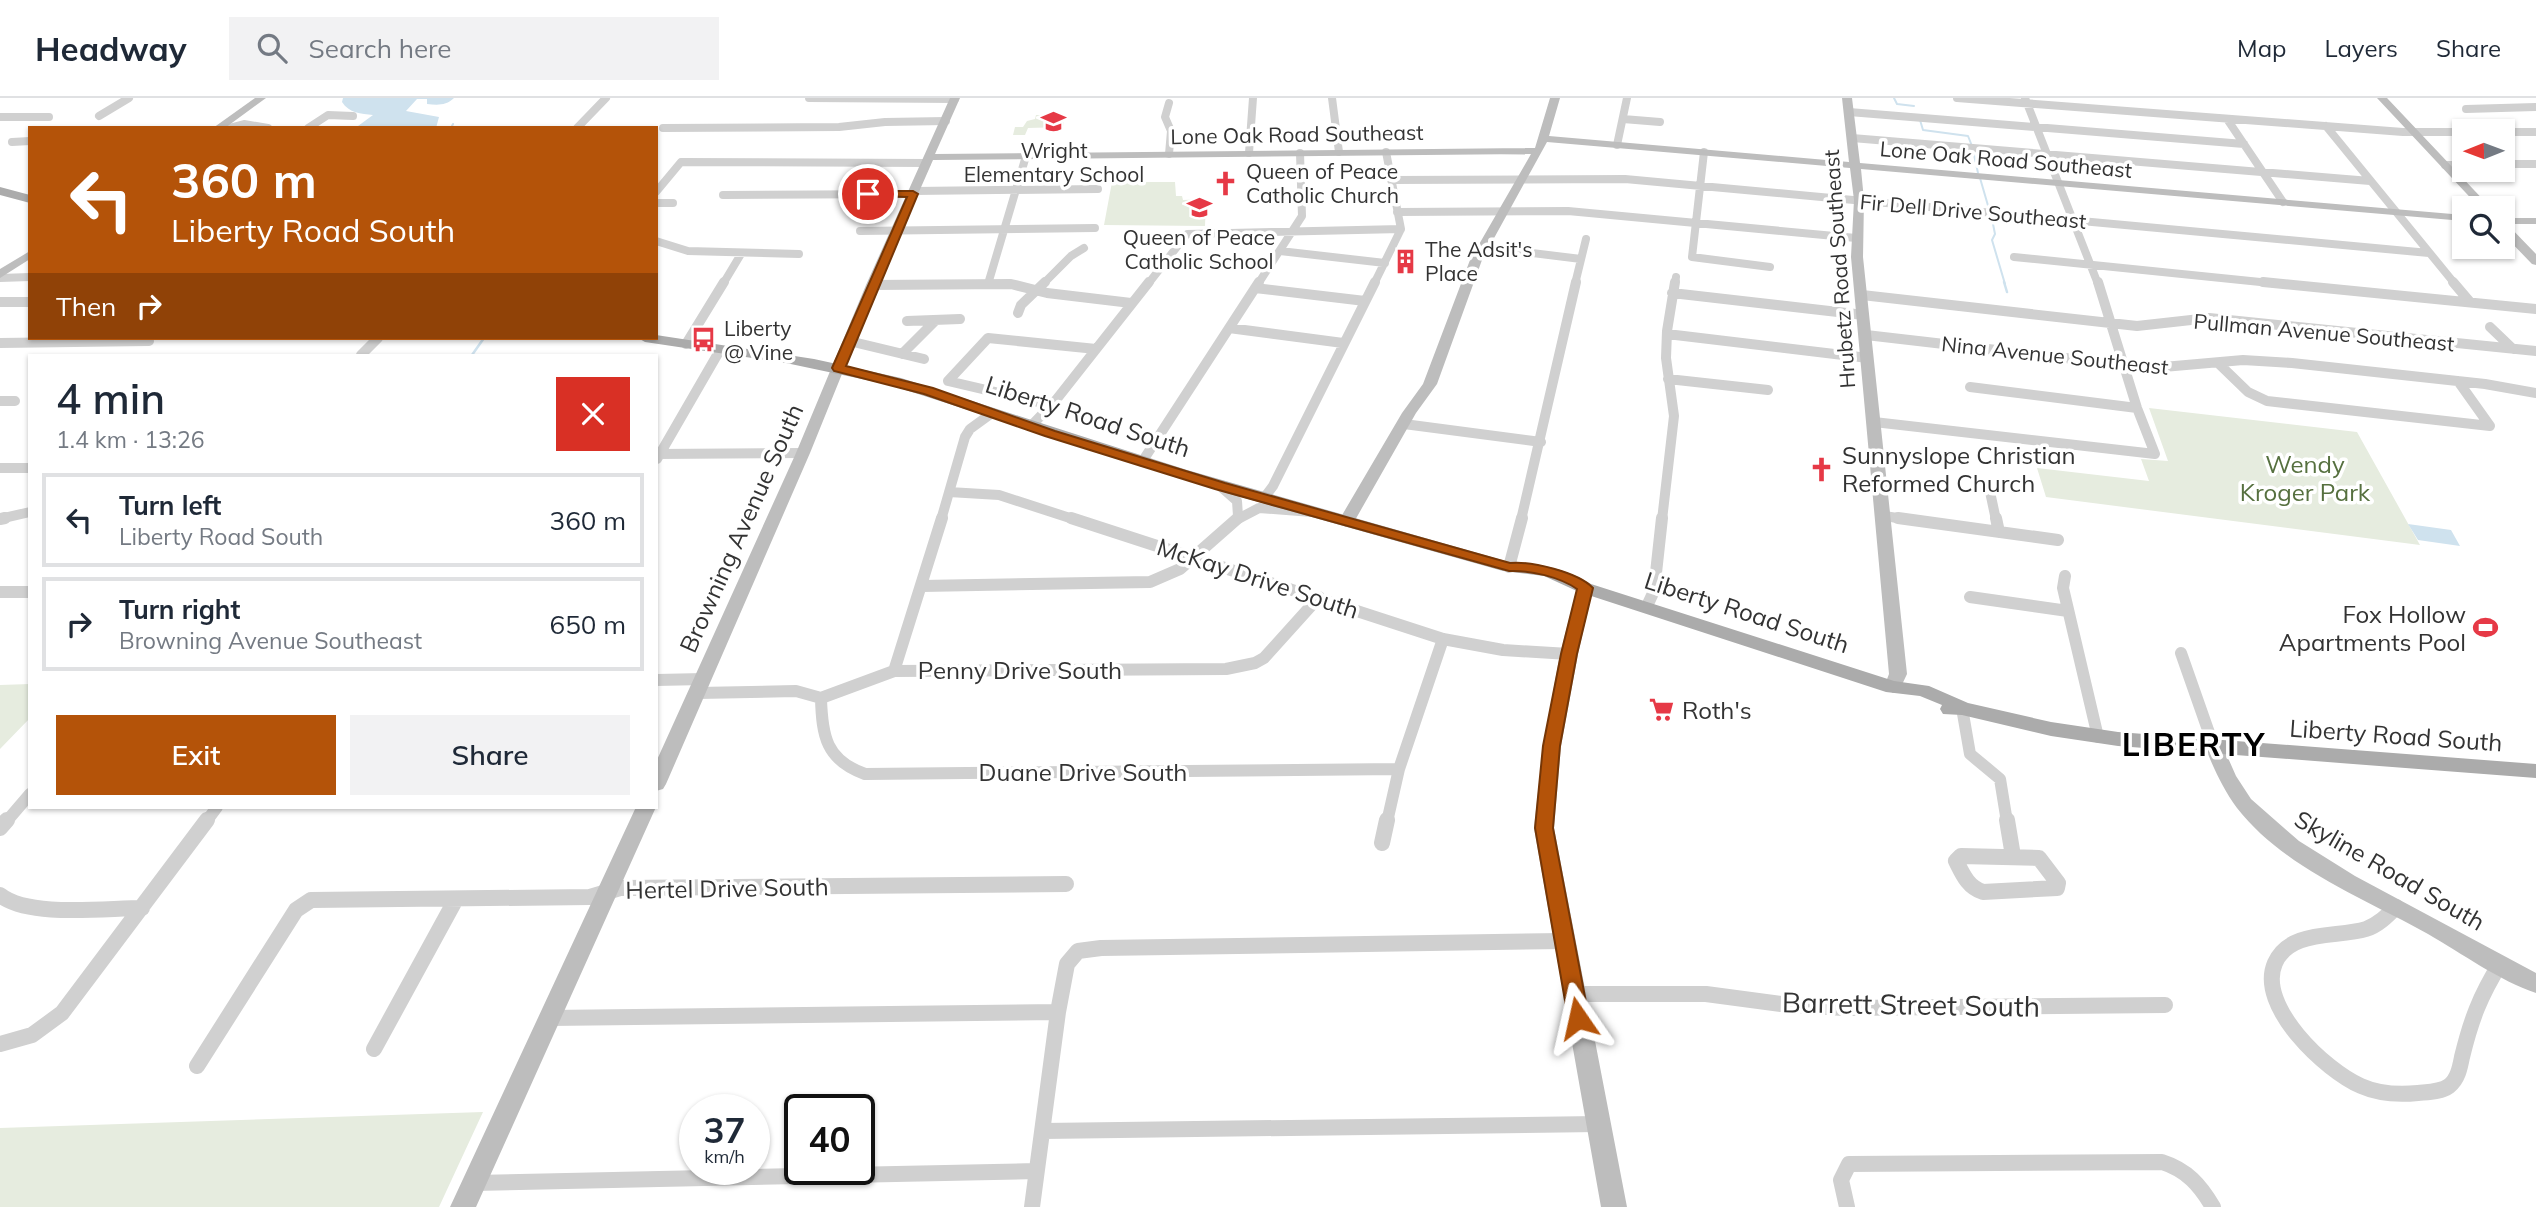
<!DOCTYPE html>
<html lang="en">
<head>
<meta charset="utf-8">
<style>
	body { margin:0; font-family:Mulish,sans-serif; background:#f2f2f3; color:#1f2937; height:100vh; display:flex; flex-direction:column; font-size:26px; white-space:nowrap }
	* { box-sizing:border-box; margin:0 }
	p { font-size:23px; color:#747a83 }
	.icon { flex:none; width:38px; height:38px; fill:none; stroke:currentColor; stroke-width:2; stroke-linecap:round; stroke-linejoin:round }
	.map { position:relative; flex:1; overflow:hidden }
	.panel { position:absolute; left:28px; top:256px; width:630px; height:455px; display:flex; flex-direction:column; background:#fff; border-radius:0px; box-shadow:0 2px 5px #0004 }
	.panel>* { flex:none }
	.banner { position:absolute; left:28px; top:28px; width:630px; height:214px; border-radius:0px; box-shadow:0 2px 5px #0004; background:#b45309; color:#fff; overflow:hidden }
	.needle { width:46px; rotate:269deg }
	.tools { position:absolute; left:2452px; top:21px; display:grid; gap:14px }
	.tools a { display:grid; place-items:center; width:63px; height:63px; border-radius:0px; background:#fff; box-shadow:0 2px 5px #0004; font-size:35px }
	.speed { position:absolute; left:679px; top:996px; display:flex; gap:14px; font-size:35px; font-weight:700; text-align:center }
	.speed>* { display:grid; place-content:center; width:91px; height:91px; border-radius:50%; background:#fff; box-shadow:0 2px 5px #0004; line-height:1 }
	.speed small { font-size:18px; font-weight:400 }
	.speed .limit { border:4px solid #111; border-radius:10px; background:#fff; color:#111 }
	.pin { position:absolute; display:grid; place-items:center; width:60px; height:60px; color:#fff; margin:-30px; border:4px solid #fff; border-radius:50%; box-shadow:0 2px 7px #0007 }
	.me { position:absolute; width:77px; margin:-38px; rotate:349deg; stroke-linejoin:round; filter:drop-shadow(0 0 5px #0008) }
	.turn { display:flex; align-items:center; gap:24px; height:147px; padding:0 28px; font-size:32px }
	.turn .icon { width:91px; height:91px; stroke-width:2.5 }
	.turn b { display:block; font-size:49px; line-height:60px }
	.then { display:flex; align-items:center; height:66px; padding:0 28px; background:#0003; gap:14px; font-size:26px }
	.round { display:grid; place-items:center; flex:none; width:74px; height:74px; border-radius:0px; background:#f2f2f3 }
	.summary { display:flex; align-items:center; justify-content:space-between; height:119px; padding:0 28px }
	h1 { font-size:42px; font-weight:600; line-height:52px }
	.action { display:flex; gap:14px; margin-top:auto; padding:14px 28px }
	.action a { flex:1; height:80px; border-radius:0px; background:#b45309; color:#fff; font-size:28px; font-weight:600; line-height:80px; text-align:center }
	.action a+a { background:#f2f2f3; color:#1f2937 }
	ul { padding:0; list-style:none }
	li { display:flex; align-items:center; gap:21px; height:94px; margin:0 14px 10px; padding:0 14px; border:4px solid #e0e1e3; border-radius:0px }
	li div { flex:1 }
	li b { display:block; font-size:26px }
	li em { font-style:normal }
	header { display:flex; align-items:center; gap:42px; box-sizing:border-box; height:98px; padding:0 35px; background:#fff; border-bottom:2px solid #e0e1e3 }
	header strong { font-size:33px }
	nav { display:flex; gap:38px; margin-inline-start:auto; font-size:24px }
	.search { width:490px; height:63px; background:#f2f2f3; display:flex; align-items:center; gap:18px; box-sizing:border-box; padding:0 24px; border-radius:0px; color:#747a83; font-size:26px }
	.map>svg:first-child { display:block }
	.green { fill:#e6ecdf }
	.water { fill:#cfe2ee }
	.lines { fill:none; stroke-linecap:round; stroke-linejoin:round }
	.stream-far1 { stroke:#cfe2ee; stroke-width:2 }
	.stream { stroke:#cfe2ee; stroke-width:2.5 }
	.street-far3 { stroke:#d0d0d0; stroke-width:8 }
	.street-far2 { stroke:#d0d0d0; stroke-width:10 }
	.street-far1 { stroke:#d0d0d0; stroke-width:12 }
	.street { stroke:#d0d0d0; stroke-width:16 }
	.secondary { fill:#bdbdbd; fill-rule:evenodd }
	.primary { fill:#ababab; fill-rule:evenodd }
	.route { fill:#b45309; stroke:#753606; stroke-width:2 }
	.labels { text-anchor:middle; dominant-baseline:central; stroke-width:7; stroke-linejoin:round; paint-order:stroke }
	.far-street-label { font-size:21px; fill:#333; stroke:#fff }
	.far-poi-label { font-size:21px; fill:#333; stroke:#fff; text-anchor:start }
	.street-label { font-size:24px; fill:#333; stroke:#fff }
	.poi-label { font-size:24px; fill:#333; stroke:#fff; text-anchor:start }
	.park-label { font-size:24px; fill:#56703f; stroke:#fff }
	.near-street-label { font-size:28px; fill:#333; stroke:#fff }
	.district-label { font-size:32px; font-weight:bold; letter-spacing:2px; fill:#000; stroke:#fff }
</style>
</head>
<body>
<header>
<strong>Headway</strong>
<div class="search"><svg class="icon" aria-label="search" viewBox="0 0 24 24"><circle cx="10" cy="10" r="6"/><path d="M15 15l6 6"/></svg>Search here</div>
<nav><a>Map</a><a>Layers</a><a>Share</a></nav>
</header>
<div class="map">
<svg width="2536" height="1109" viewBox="0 0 2536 1109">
	<rect width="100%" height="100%" fill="#fff"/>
	<!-- green -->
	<path class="green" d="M1036 17H1061L1059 24H1064L1063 29 1028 30 1025 37H1013L1015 29H1023L1027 23 1035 21Z
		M1112 84H1175L1176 98H1182L1183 102 1206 101 1205 128 1104 127Z
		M2149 310 2357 334 2420 447 2046 399 2037 370 2149 383 2141 361 2168 363Z
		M30 586V620L0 651V587Z
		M483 1014 439 1109H0V1030Z"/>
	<!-- water -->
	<path class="water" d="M343 0H454C446 8 437 7 427 6V1H417L406 13 439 19 436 30H348L358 28 373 17C361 16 349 15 342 4Z
		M2408 426 2451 432 2460 448 2418 442Z"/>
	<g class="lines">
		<!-- stream-far1 -->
		<path class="stream-far1" d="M1894 0 1897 6 1914 8
			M1920 22 1923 32 1968 38 1972 48
			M451 30 453 26
			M1973 52 1978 75
			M1980 80 1989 111
			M1991 116 1995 136 1992 142 2005 186"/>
		<!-- stream -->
		<path class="stream" d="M2004 184 2007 194
			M472 257 484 240"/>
		<!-- street-far3 -->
		<path class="street-far3" d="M809 0 955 1
			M1332 0 1339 54
			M1957 0 2403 34H2464
			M2025 0 2098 186
			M1169 5 1165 19 1171 33 1169 56
			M2466 11 2536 9
			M1849 14 2244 46
			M99 18 129 0
			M0 19H49
			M1623 21 1660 24
			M2227 21 2283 104
			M2326 28 2455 186
			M229 30 244 26 268 30
			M308 30 328 17 353 18
			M577 30 606 0
			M663 30 839 29 885 24 946 23
			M2502 34H2536
			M1852 40 2370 83
			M12 44 30 43
			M1617 47 1627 0
			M1704 54 1692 159 1770 169
			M1249 55 1253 0
			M2502 66H2536
			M2445 67H2464
			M1391 82 1625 81 2429 155
			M914 93 1098 91
			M656 94 681 64 927 65
			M723 97 913 96
			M656 105H673
			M1397 114 1568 113 1856 140
			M860 133 1095 130
			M656 143 688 153 799 156
			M1482 149 1581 161
			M1280 153 1385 165
			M2014 159 2280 186
			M0 180 30 179
			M723 186 741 156
			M988 186 1026 58
			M1043 186 1071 158 1084 150
			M1148 186 1187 136 1401 131
			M1258 186 1302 118 1300 55
			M1374 186 1401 131 1386 54
			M1575 186 1586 141
			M1675 186 1676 179"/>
		<!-- street-far2 -->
		<path class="street-far2" d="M2263 184 2536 211
			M2453 184 2470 204
			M872 187 1011 186 1047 195 1131 205
			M1255 190 1365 203
			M1672 195 1864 217
			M1862 197 2137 228 2209 220 2536 253
			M0 204H30
			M1018 215 1021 207 1045 184
			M907 223 960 221
			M2490 229 2513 251
			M1229 230 1343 245
			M1667 236 1868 260
			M1866 237 2152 270 2243 262 2292 265 2485 286 2536 295
			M849 243 924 261
			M0 245 149 243
			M686 246 724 184
			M902 256 936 222
			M361 257 378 240
			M2218 265 2248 294 2267 303 2490 328 2458 283
			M1668 281 1768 292
			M1970 289 2137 310
			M0 303H15
			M1051 307 948 283 988 240 1096 251
			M1874 324 2155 356 2137 310 2098 184
			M1404 326 1541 344
			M1031 328 1056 302 1149 184
			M656 356 803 355
			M657 361 720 252
			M1142 364 1259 184
			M0 370H30
			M1220 388 1237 403 1238 418
			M1989 389 1996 422
			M949 394 999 397 1076 422
			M1264 400 1273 388 1375 184
			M1884 418 1911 422
			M0 421 30 414
			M941 422 965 339 970 331 992 315
			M1236 422 1259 410 1312 414
			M1521 422 1576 184
			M1662 422 1674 318 1666 260 1667 233 1675 184"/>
		<!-- street-far1 -->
		<path class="street-far1" d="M1071 420 1443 541 1503 552 1569 556
			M1898 420 2058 442
			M1996 420 1999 434
			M0 421 5 420
			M1509 469 1522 420
			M2065 478 2063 490 2098 639
			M922 488 1150 484 1180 471 1238 420
			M0 494H30
			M1970 499 2068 513
			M1647 508 1654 493 1662 420
			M2181 555 2214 649
			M894 573 942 420
			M656 582 704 581
			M698 595 796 593 821 600 894 573 1226 571 1255 565 1264 560 1319 499
			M821 600C822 638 826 662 865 676L1399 671
			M1962 610 1970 656 2000 681 2007 724
			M6 724 30 696
			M206 724 217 709
			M1387 724 1399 671 1443 541"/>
		<!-- street -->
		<path class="street" d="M2007 722 2013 758
			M0 730 7 722
			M1382 745 1387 722
			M1961 758 2039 760 2058 785 2057 790 1983 794C1968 789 1963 777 1956 763Z
			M0 797C29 820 105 810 142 810
			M2396 809C2387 818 2378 827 2366 831 2337 840 2290 831 2275 865 2256 908 2326 973 2361 988 2379 996 2398 997 2418 995 2428 994 2441 994 2449 988 2458 981 2460 969 2462 959 2471 922 2480 898 2500 866
			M1574 896H1706L1781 906 1843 910 2165 907
			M549 920 1058 914
			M0 946 32 937 62 915 207 722
			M374 951 456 801
			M197 968 296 812 311 802 590 799 620 790 1066 786
			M1043 1033 1598 1026
			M474 1085 1036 1073
			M1032 1109 1058 914 1067 866 1078 853 1101 850 1563 843
			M1847 1109 1841 1082 1849 1066 2162 1064C2187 1072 2200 1087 2213 1109"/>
		<!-- secondary -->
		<path class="secondary" d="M255 0H266L225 30H213Z
			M950 0H960L935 56 1535 50 1550 0H1560L1549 38 1849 64 1842 0H1852L1860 65 2464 117V123L1861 71 1864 102 1863 159 1907 576 1899 593 1893 595 1884 589 1889 576 1851 159 1854 102 1850 70 1547 44 1482 162 1437 286 1416 315 1354 424 1346 429 1338 424 1402 315 1423 286 1470 162 1531 56 933 62 878 187 810 355 666 686 663 691 656 693V664L796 355 866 187Z
			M2377 0H2387L2491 110H2480Z
			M2502 120H2536V126H2507L2536 156V167L2532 166 2502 135Z
			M30 153V161L0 180V171Z
			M1585 485 1593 490 1578 556 1561 648 1554 730 1627 1109H1601L1534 730 1543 648 1560 556 1577 490Z
			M2214 643 2221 644 2236 678 2251 701 2299 743 2355 778 2536 875V895C2500 883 2461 855 2428 836 2363 800 2284 770 2237 710 2223 691 2214 671 2205 649L2207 644Z
			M636 709H656L476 1109H450Z"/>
		<!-- primary -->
		<path class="primary" d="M0 89 30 97V105L0 97Z
			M656 237 814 261 901 280 1187 372 1509 464C1538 464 1567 471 1591 486L1894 583 1929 588 1968 605 2051 624 2118 634 2536 666V680L2118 648 2051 638 1962 617 1943 616 1940 611 1942 607 1920 598 1886 594 1579 494 1544 478 1503 473 1230 396 890 287 786 265 645 244 638 240H656Z"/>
	</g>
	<!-- route -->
	<path class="route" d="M868 93H913L918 96 846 268 933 290 1055 333 1225 385 1510 465C1531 463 1578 474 1593 490L1577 556 1560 648 1553 730 1589 920 1586 926 1578 928 1571 926 1568 920 1535 730 1543 648 1561 556 1577 491C1560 479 1530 472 1509 473L1215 391 1045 338 924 296 834 273 832 270 907 99 864 98V94Z"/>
	<!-- icons -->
	<defs>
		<symbol id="school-bare" viewBox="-9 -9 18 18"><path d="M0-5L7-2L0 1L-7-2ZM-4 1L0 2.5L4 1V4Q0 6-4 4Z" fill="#e63946" stroke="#fff" stroke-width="2.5" paint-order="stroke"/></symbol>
		<symbol id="church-bare" viewBox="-9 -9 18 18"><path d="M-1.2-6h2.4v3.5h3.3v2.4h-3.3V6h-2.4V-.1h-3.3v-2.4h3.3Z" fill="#e63946" stroke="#fff" stroke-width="2.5" paint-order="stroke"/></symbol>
		<symbol id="building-bare" viewBox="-9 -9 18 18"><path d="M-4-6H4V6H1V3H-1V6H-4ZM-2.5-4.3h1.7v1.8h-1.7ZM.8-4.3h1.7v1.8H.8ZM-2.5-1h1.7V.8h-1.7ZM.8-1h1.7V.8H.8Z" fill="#e63946" stroke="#fff" stroke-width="2.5" paint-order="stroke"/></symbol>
		<symbol id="bus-bare" viewBox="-9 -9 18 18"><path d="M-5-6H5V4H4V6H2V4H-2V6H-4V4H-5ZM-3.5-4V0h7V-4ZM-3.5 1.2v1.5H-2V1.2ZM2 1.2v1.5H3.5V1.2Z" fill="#e63946" stroke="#fff" stroke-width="2.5" paint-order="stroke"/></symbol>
		<symbol id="stadium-bare" viewBox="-9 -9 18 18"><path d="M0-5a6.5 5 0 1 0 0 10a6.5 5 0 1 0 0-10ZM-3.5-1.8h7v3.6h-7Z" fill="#e63946" stroke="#fff" stroke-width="2.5" paint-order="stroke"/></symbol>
		<symbol id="supermarket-bare" viewBox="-9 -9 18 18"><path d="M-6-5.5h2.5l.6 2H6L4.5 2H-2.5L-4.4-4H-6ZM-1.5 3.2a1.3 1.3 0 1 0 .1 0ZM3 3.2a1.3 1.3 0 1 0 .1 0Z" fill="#e63946" stroke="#fff" stroke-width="2.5" paint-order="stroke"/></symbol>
	</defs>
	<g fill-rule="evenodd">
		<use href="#school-bare" x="1036" y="6" width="35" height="35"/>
		<use href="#church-bare" x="1208" y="68" width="35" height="35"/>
		<use href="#school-bare" x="1182" y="92" width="35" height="35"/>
		<use href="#building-bare" x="1388" y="146" width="35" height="35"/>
		<use href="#bus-bare" x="686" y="224" width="35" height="35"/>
		<use href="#church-bare" x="1804" y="354" width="35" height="35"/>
		<use href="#stadium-bare" x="2468" y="512" width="35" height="35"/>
		<use href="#supermarket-bare" x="1644" y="594" width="35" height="35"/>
	</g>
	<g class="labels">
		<!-- far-street labels -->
		<g class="far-street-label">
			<text transform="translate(1297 36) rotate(-1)">Lone Oak Road Southeast</text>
			<text transform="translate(2006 61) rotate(5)">Lone Oak Road Southeast</text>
			<text transform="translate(1973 113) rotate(5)">Fir Dell Drive Southeast</text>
			<text transform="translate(1839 171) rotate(-94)">Hrubetz Road Southeast</text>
			<text transform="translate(2324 234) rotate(5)">Pullman Avenue Southeast</text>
			<text transform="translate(2055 257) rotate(6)">Nina Avenue Southeast</text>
		</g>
		<!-- far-poi labels -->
		<g class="far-poi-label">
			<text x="1054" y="52" text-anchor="middle">Wright<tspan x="1054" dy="24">Elementary School</tspan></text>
			<text x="1246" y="73">Queen of Peace<tspan x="1246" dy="24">Catholic Church</tspan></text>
			<text x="1199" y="139" text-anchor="middle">Queen of Peace<tspan x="1199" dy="24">Catholic School</tspan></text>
			<text x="1425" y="151">The Adsit's<tspan x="1425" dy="24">Place</tspan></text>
			<text x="724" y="230">Liberty<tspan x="724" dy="24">@ Vine</tspan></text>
		</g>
		<!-- street labels -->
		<g class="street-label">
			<text transform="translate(1088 318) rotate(18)">Liberty Road South</text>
			<text transform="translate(741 430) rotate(-66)">Browning Avenue South</text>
			<text transform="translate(1258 480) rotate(18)">McKay Drive South</text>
			<text transform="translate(1747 514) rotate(18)">Liberty Road South</text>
			<text x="1020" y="572">Penny Drive South</text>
			<text transform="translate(2396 637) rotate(4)">Liberty Road South</text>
			<text x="1083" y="674">Duane Drive South</text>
			<text transform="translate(2390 772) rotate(30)">Skyline Road South</text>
			<text transform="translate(727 790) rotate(-1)">Hertel Drive South</text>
		</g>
		<!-- poi labels -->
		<g class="poi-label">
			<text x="1842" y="357">Sunnyslope Christian<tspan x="1842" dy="28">Reformed Church</tspan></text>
			<text x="2466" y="516" text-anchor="end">Fox Hollow<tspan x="2466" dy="28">Apartments Pool</tspan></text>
			<text x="1682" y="612">Roth's</text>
		</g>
		<!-- park labels -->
		<g class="park-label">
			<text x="2305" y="366">Wendy<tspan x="2305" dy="28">Kroger Park</tspan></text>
		</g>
		<!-- near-street labels -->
		<g class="near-street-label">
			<text transform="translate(1911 906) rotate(1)">Barrett Street South</text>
		</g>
		<!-- district labels -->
		<g class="district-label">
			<text x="2194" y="646">LIBERTY</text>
		</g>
	</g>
</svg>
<div class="tools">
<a><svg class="needle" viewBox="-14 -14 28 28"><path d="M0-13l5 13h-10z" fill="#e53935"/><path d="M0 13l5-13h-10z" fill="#747a83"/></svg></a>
<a><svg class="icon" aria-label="search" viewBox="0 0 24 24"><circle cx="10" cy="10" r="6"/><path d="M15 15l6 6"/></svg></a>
</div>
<div class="speed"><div>37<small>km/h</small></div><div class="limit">40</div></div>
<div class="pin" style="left:868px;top:96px;background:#d93025"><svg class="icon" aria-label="arrive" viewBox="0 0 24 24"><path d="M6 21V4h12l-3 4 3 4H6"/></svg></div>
<svg class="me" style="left:1578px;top:920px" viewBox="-20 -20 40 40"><path d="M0-17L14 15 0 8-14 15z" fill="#b45309" stroke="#fff" stroke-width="4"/></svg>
<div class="banner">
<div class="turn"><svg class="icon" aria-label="left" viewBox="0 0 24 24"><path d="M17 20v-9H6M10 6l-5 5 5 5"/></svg><div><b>360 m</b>Liberty Road South</div></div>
<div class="then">Then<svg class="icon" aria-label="right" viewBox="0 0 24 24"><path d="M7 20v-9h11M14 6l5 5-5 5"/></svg></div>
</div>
<section class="panel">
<div class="summary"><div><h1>4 min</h1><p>1.4 km · 13:26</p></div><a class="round" style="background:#d93025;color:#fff"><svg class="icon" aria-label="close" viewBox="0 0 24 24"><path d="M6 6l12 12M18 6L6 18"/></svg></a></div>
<ul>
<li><svg class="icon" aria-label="left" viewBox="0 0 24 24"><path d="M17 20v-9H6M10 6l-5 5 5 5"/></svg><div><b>Turn left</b><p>Liberty Road South</p></div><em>360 m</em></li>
<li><svg class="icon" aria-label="right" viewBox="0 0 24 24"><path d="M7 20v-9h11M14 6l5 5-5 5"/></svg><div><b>Turn right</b><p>Browning Avenue Southeast</p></div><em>650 m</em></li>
</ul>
<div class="action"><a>Exit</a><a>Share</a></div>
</section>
</div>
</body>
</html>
